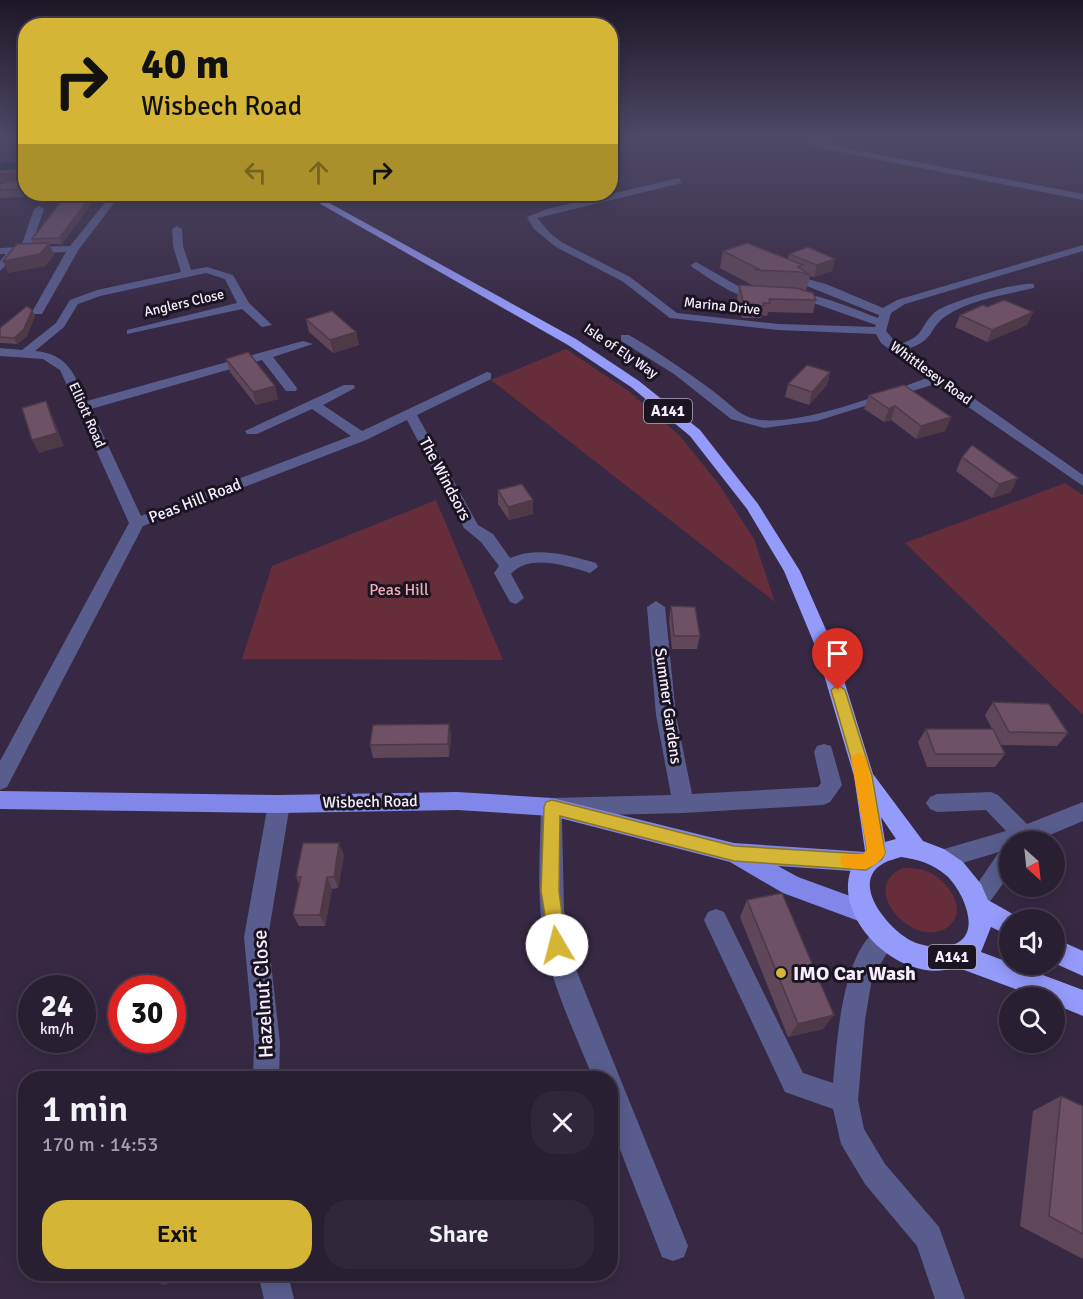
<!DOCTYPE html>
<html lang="en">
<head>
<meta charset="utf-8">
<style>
	body { margin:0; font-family:Signika,sans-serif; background:#31273b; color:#f1f3f6; height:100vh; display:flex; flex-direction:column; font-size:22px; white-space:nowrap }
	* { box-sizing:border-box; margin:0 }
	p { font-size:20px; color:#a5a2ac }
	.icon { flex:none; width:33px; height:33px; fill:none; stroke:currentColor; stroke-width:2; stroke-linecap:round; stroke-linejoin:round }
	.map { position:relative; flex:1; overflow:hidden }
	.side { position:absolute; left:18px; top:1071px; width:600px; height:210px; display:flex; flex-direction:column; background:#291f33; border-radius:24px; box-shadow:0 3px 15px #0003,0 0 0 2px #453d4e }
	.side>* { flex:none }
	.top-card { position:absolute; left:18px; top:18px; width:600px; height:183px; border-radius:24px; box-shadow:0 3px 15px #0003,0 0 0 2px #453d4e; background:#d5b535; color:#111; overflow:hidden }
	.needle { width:39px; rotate:153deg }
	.fabs { position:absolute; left:999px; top:831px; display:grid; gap:12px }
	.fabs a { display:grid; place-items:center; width:66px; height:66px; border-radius:50%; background:#291f33; box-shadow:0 3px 15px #0003,0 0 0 2px #453d4e; font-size:30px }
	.speed { position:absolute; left:18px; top:975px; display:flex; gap:12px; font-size:30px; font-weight:700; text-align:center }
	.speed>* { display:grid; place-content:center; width:78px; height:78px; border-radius:50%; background:#291f33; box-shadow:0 3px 15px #0003,0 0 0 2px #453d4e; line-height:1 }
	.speed small { font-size:15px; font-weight:400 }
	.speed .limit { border:9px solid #d22; background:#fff; color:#111 }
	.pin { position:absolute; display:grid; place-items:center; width:51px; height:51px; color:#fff; margin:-62px -26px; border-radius:50% 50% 50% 0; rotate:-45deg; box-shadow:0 0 6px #0007 }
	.pin .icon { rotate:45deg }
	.me { position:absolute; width:66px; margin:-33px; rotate:352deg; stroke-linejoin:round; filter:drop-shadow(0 0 4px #0008) }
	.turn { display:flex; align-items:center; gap:21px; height:126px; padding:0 24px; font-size:27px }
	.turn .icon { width:78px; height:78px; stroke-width:2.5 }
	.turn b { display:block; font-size:42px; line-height:51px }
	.lanes { display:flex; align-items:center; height:57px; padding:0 24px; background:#0003; justify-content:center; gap:30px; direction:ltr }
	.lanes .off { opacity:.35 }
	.round { display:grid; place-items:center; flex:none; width:63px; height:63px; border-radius:24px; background:#31273b }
	.headline { display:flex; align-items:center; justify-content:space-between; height:102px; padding:0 24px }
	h1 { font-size:36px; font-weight:600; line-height:45px }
	.cta { display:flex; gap:12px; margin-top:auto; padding:12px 24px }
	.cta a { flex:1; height:69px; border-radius:24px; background:#d5b535; color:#111; font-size:24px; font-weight:600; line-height:69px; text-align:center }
	.cta a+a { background:#31273b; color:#f1f3f6 }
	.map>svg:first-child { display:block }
	.green { fill:#662d3b }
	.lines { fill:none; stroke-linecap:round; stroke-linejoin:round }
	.river { fill:#001935; fill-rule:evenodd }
	.minor { fill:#595d8d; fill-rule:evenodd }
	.major { fill:#8187e9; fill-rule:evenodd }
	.highway { fill:#949bfa; fill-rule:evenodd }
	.wall { fill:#5f4658 }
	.shaded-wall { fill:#4e3947 }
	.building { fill:#6f5166; stroke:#4e3947; stroke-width:1.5 }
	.route { fill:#d5b535; stroke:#8a7622; stroke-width:1.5 }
	.slow { fill:#f59e0b }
	.poi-dot { fill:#d5b535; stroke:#1b1521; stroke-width:2 }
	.labels { text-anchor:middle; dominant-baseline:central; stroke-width:6; stroke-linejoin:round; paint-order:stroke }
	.far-street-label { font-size:14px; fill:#f6edff; stroke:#1b1521 }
	.shield { fill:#1b1521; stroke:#b4acbc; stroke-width:1.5 }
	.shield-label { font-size:15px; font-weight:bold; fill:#f6edff }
	.street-label { font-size:16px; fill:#f6edff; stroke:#1b1521 }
	.park-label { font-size:16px; fill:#f1abb8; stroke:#1b1521 }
	.near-poi-label { font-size:20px; font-weight:bold; fill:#f6edff; stroke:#1b1521; text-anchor:start }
	.near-street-label { font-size:20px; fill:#f6edff; stroke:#1b1521 }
</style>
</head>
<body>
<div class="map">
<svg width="1083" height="1299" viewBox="0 0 1083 1299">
	<rect width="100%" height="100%" fill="#372944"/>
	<!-- green -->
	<path class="green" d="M566 349 630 392 680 436 718 483 754 539 775 602 491 380Z
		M1065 483 1083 495V715L905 543Z
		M436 500 503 660 242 659 272 566Z
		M903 868C911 868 919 868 926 871 945 878 970 908 949 926 917 953 855 888 903 868Z"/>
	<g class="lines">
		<!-- river -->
		<path class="river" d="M26 160V170L0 173V163Z"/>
		<!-- minor -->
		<path class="minor" d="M824 136H833L824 144 1083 194V200L815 147V143Z
			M679 178 682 183 537 218 551 234 563 243 630 277 677 313 778 324 875 327 876 325 805 300 788 297 787 295C799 285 861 312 878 318L879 315 782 276V272L826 284 883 308 897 300 1083 245V251L905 304 891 313 886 331 898 345C927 335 918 328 935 312 947 302 1020 281 1034 284V288C1006 295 970 299 946 316 926 330 938 339 905 350L1083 475V486L935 384 817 421 764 428 731 419 674 374 621 341V335H629C658 352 686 371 713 391 724 399 734 410 746 416 784 434 887 392 927 378L881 343 876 334 778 330 670 318 622 281 556 247 534 229 527 217 547 209Z
			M112 194H121L79 249 42 314H34L32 312 66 252 17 254 0 271V261L6 254H0V248L21 247 34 209 39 206 44 209 31 247 70 246Z
			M177 226 182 229 183 246 191 270 207 267 233 275 249 303 272 325 262 327 242 309 127 334V330L237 303 225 279 206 273 100 296 78 304 64 327 35 351C69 354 74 375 87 401L303 341 313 344 273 357 297 388 296 391H286L262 360 91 409 141 516 351 436 312 409 257 434H247L245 431 344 385H354L355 388 323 405 362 431 487 372 491 373V379L417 415 478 525 493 534 510 558C537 546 569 555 596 563L598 567 590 573C567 566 530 553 511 574L524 598 516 604 510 602 494 573 499 566 481 542 464 528 407 420 366 440 143 526 7 787 0 790V761L129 523 60 370 43 359 0 356V348L22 350 56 323 70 300 97 290 181 272 173 246 172 229Z
			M696 262 745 290 766 295C749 309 708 277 692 267L691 265Z
			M656 601 665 607 676 715 692 794 818 787 821 783 814 752 817 746 824 744 831 746 842 785 830 802 823 805 683 813 562 816 564 910 573 962 688 1246 684 1257 673 1261 662 1257 610 1124V1078H593C576 1035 554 991 545 945 536 899 540 853 541 807L545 800 552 798 671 795 656 715 647 607Z
			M991 792 998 795 1027 824 1083 802V821L1033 842H1010V874L986 907 978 910 970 907 967 899 999 852 942 869 934 866 931 859 934 852 1006 831 986 810 937 812 930 809 926 803 930 797 937 794Z
			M279 795 286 798 290 804 268 937 280 1043 279 1078H253L254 1043 244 937 268 804 272 798Z
			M716 909 724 912 803 1073 833 1083C837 1043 842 943 884 926L892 930 896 938 872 978 865 1020 858 1100 864 1129 885 1164 939 1227 965 1299H935L917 1246 865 1184 841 1144 833 1109 785 1092 704 920 708 912Z
			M258 1274H288L294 1299H264Z"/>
		<!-- major -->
		<path class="major" d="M0 791 279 795 457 792 552 798 734 843 866 852 874 855 877 862 874 869 866 872 778 866 798 877 872 904 876 912 872 920 864 923 783 893 730 862 552 816 457 810 279 813 0 809Z"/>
		<!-- highway -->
		<path class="highway" d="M303 194H313L576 339 639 381 700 430 758 504 800 571 834 648 873 774 923 841 944 849 963 862 981 884 988 900 1018 917 1019 920H1010V936L991 927 981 952 1083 990V1016L1054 1004V998H1040L956 967C905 987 832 922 851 869 853 862 860 857 865 851L854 776 816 648 784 571 747 509 690 436 631 387 568 345ZM881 817 896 839 885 842ZM901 857C918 859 933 864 947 876 963 891 986 939 948 946 936 948 919 946 908 939 887 927 849 882 884 863 889 860 896 859 901 857Z
			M1054 938 1083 951V976L1054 963Z"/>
	</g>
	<!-- wall -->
	<path class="wall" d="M17 169 27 197 0 198V184L8 182H0V171Z
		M59 194H100L99 201H93L62 244H49L54 255 45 266 8 273 34 244 32 239 65 196 60 197Z
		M723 251 788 259 789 254 835 259 832 271 814 277 810 276 806 291 816 300 813 313 768 312 767 316 762 315 761 318H742L737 297 739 285 752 286V285L720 268Z
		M987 307 1033 312 1027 325 987 342 955 327 960 315Z
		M35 316 27 336 17 344 0 343V328Z
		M306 319 356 332 359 345 333 353 309 332Z
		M226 359 275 386 278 399 256 405 230 372Z
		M830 372 827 385 809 405 785 397 788 384Z
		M869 395 951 417 945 431 916 439 891 420 884 422 864 409Z
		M962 457 1011 492 992 498 956 471Z
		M498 490 533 514 509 520 498 504Z
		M671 606 700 636 697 649H672L669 620Z
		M993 702 1068 733 1057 746 1001 745 1005 754 995 767H927L918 742 926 729H992L985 715Z
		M449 724 451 737 449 757 373 758 370 745Z
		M344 855 338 888 332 889 325 926H299L293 915 299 884 296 877Z
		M747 900 823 1029 788 1037 740 917Z
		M1061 1096 1083 1106V1259L1020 1226 1033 1111Z"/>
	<!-- shaded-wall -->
	<path class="shaded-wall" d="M16 173 19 181 0 182V174Z
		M59 194H71L72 195 60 197Z
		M97 194H100L99 201H93L62 244 59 238 91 196Z
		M49 243 54 255 45 266 8 273 3 261Z
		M835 259 832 271 814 277 817 265Z
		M32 310 35 316 27 336 17 344 14 338Z
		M1033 312 1027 325 987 342 992 330Z
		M356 332 359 345 333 353 330 340Z
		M830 372 827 385 809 405 812 392Z
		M275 386 278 399 256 405 253 392Z
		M46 401 52 415 64 446 39 453 32 440Z
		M895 406 891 420 884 422 889 409Z
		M951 417 945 431 916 439 921 426Z
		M1018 478 1011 492 992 498 999 484Z
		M533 500V514L509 520 508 507Z
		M449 724 451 737 449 757 448 744Z
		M339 843 344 855 338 888 334 877Z
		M327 877 332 889 325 926 320 915Z
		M834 1015 823 1029 788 1037 798 1024Z
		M170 1274H188L165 1285 153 1282Z"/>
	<!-- building -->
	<path class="building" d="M17 169 23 189 0 190V184L18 179 16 173 0 174V171Z
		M67 194H97V195L91 196 59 238 32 239Z
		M49 243 40 254 3 261 17 244Z
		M747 243 803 265 798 267 810 275 799 272 755 270 759 269 723 251Z
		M808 247 835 259 817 265 789 254Z
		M739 285 796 288 813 293 816 300 769 299 770 303H763L764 306 744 305Z
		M1004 300 1033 312 992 330 960 315 983 305 987 307Z
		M27 306 32 310 24 329 14 338 0 337V328Z
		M332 311 356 332 330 340 306 319Z
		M248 352 275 386 253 392 226 359Z
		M807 365 830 372 812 392 788 384Z
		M904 385 951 417 921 426 895 406 889 409 869 395Z
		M46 401 57 433 32 440 22 408Z
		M972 445 1018 478 999 484 962 457Z
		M522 484 533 500 508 507 498 490Z
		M671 606 695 607 700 636H674Z
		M993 702 1049 704 1068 733 1009 732Z
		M449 724 448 744 370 745 373 725Z
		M926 729H993L1005 754H935Z
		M303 843H339L334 877H327L320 915H293L301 877H296Z
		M782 893 834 1015 798 1024 747 900Z
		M1061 1096 1083 1106V1234L1049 1216Z
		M152 1274H170L153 1282Z"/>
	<!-- sky -->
	<linearGradient id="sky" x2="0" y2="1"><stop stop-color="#1e1725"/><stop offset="0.43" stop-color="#4d4967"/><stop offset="1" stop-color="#4d4967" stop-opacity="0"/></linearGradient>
	<rect width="1083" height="318" fill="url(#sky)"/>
	<!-- route -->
	<path class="route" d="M838 685 845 690 872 776 885 853 882 859 866 870 734 861 560 816 559 891 566 945 564 952 557 954 551 952 541 891 544 807 546 802 552 800 734 846 863 854 867 850 856 776 831 690Z"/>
	<!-- slow -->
	<path class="slow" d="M859 752 866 758 885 853C877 870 858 872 842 866L840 861 842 855 863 854 867 850 851 758Z"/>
	<!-- markers -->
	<circle class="poi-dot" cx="781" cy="973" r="6"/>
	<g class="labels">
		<!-- far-street labels -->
		<g class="far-street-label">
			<text transform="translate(184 303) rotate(-13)">Anglers Close</text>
			<text transform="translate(722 306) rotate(6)">Marina Drive</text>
			<text transform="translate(621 351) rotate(34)">Isle of Ely Way</text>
			<text transform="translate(931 373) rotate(36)">Whittlesey Road</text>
			<text transform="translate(87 415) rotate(66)">Elliott Road</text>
		</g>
		<!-- shield labels -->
		<g class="shield">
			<rect x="644" y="399" width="48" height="24" rx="4.5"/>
			<rect x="928" y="945" width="48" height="24" rx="4.5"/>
		</g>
		<g class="shield-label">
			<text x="668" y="411">A141</text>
			<text x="952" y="957">A141</text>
		</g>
		<!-- street labels -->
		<g class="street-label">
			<text transform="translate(445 479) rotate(62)">The Windsors</text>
			<text transform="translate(195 501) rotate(-21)">Peas Hill Road</text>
			<text transform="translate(668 706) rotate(82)">Summer Gardens</text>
			<text transform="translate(370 802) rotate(-1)">Wisbech Road</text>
		</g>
		<!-- park labels -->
		<g class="park-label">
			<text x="399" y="590">Peas Hill</text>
		</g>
		<!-- near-poi labels -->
		<g class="near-poi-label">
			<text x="793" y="973">IMO Car Wash</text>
		</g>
		<!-- near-street labels -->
		<g class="near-street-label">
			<text transform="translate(263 994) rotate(-93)">Hazelnut Close</text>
		</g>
	</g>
</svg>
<div class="fabs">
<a><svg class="needle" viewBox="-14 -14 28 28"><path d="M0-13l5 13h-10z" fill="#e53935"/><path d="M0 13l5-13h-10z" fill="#a5a2ac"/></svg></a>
<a><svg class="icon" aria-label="sound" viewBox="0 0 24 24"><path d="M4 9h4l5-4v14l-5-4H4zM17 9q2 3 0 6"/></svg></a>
<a><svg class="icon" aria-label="search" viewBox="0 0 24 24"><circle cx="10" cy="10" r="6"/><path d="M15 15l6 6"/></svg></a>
</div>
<div class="speed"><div>24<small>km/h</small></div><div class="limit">30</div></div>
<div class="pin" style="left:838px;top:690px;background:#d93025"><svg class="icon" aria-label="arrive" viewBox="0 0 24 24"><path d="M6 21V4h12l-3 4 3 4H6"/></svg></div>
<svg class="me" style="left:557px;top:945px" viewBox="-20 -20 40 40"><circle r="19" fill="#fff"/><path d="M0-13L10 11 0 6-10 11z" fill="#d5b535"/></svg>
<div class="top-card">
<div class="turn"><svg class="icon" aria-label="right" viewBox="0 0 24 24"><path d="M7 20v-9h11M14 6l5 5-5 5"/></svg><div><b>40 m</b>Wisbech Road</div></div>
<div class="lanes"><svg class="icon off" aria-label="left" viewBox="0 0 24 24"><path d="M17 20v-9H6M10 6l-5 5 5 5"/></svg><svg class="icon off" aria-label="ahead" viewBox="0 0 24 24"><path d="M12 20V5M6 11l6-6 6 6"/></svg><svg class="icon" aria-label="right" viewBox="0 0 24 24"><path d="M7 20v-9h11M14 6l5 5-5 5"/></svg></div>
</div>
<section class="side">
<div class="headline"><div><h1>1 min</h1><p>170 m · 14:53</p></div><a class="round"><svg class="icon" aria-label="close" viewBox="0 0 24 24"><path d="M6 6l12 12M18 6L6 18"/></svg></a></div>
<div class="cta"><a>Exit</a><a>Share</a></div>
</section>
</div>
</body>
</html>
